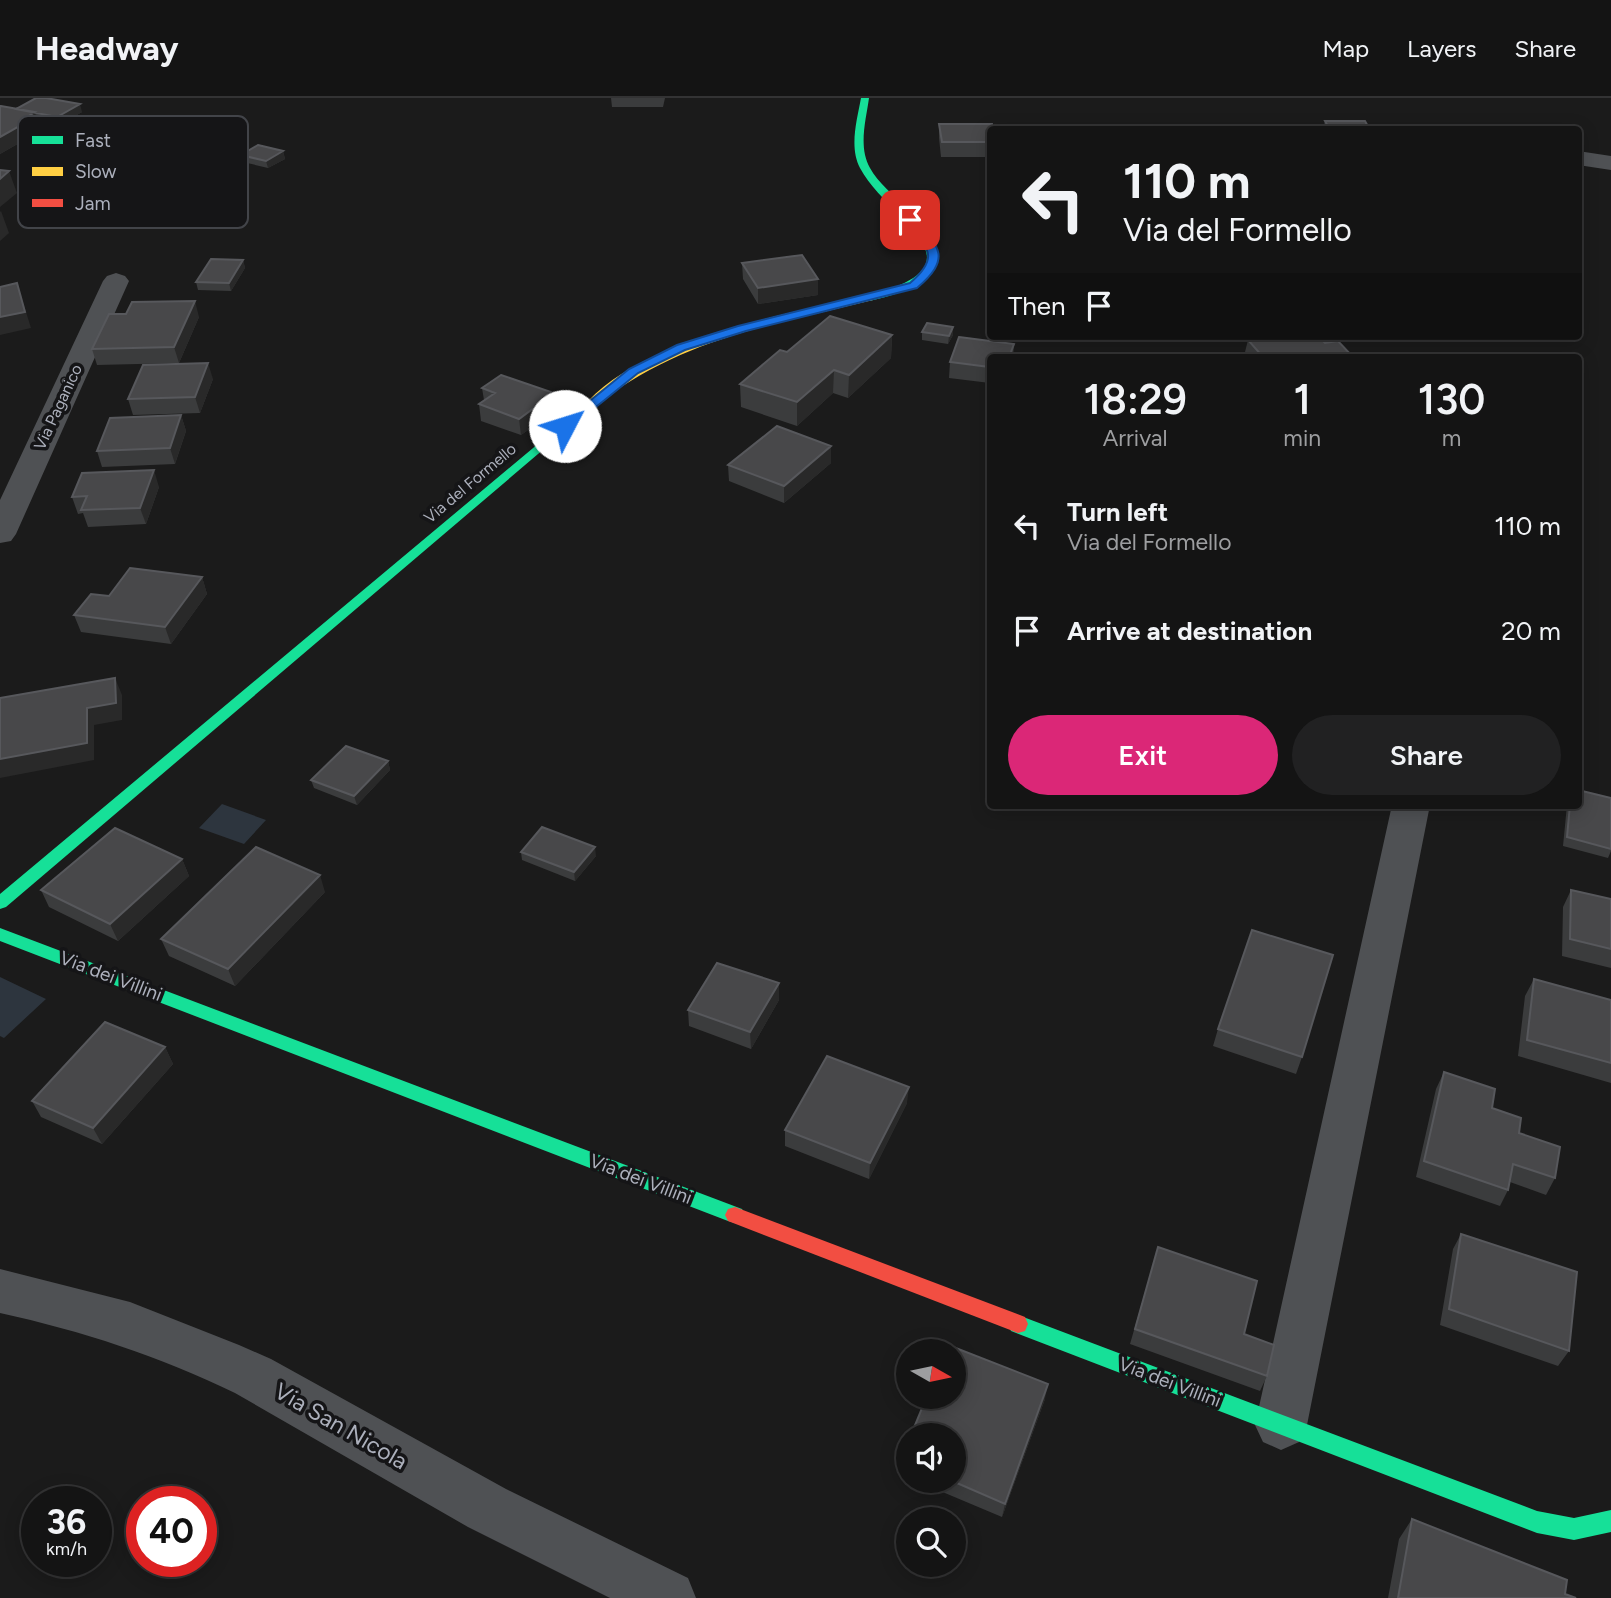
<!DOCTYPE html>
<html lang="en">
<head>
<meta charset="utf-8">
<style>
	body { margin:0; font-family:Figtree,sans-serif; background:#212122; color:#f1f3f6; height:100vh; display:flex; flex-direction:column; font-size:26px; white-space:nowrap }
	* { box-sizing:border-box; margin:0 }
	p { font-size:23px; color:#9d9ea0 }
	.icon { flex:none; width:38px; height:38px; fill:none; stroke:currentColor; stroke-width:2; stroke-linecap:round; stroke-linejoin:round }
	.map { position:relative; flex:1; overflow:hidden }
	.panel { position:absolute; left:987px; top:256px; width:595px; height:455px; display:flex; flex-direction:column; background:#141414; border-radius:7px; box-shadow:0 4px 18px #0003,0 0 0 2px #333334 }
	.panel>* { flex:none }
	.banner { position:absolute; left:987px; top:28px; width:595px; height:214px; border-radius:7px; box-shadow:0 4px 18px #0003,0 0 0 2px #333334; background:#141414; color:#f1f3f6; overflow:hidden }
	.needle { width:46px; rotate:99deg }
	.buttons { position:absolute; left:896px; top:1241px; display:grid; gap:14px }
	.buttons a { display:grid; place-items:center; width:70px; height:70px; border-radius:50%; background:#141414; box-shadow:0 4px 18px #0003,0 0 0 2px #333334; font-size:35px }
	.speed { position:absolute; left:21px; top:1388px; display:flex; gap:14px; font-size:35px; font-weight:700; text-align:center }
	.speed>* { display:grid; place-content:center; width:91px; height:91px; border-radius:50%; background:#141414; box-shadow:0 4px 18px #0003,0 0 0 2px #333334; line-height:1 }
	.speed small { font-size:18px; font-weight:400 }
	.speed .limit { border:10px solid #d22; background:#fff; color:#111 }
	.pin { position:absolute; display:grid; place-items:center; width:60px; height:60px; color:#fff; margin:-30px; border-radius:14px; box-shadow:0 4px 10px #0006 }
	.me { position:absolute; width:77px; margin:-38px; rotate:50deg; stroke-linejoin:round; filter:drop-shadow(0 0 5px #0008) }
	.turn { display:flex; align-items:center; gap:24px; height:147px; padding:0 21px; font-size:32px }
	.turn .icon { width:91px; height:91px; stroke-width:2.5 }
	.turn b { display:block; font-size:49px; line-height:60px }
	.then { display:flex; align-items:center; height:66px; padding:0 21px; background:#0003; gap:14px; font-size:26px }
	.eta { display:flex; justify-content:space-evenly; align-items:center; height:119px; text-align:center }
	.eta b { font-size:42px; font-weight:600; line-height:49px }
	.action { display:flex; gap:14px; margin-top:auto; padding:14px 21px }
	.action a { flex:1; height:80px; border-radius:42px; background:#db2777; color:#fff; font-size:28px; font-weight:600; line-height:80px; text-align:center }
	.action a+a { background:#212122; color:#f1f3f6 }
	ul { padding:0; list-style:none }
	li { display:flex; align-items:center; gap:21px; height:105px; padding:0 21px }
	li div { flex:1 }
	li b { display:block; font-size:26px }
	li em { font-style:normal }
	header { display:flex; align-items:center; gap:42px; box-sizing:border-box; height:98px; padding:0 35px; background:#141414; border-bottom:2px solid #333334 }
	header strong { font-size:33px }
	nav { display:flex; gap:38px; margin-inline-start:auto; font-size:24px }
	.map>svg:first-child { display:block }
	.water { fill:#2d353e }
	.lines { fill:none; stroke-linecap:round; stroke-linejoin:round }
	.street { fill:#4f5154; fill-rule:evenodd }
	.fast { fill:#16e098; fill-rule:evenodd }
	.slow { fill:#ffcf43; fill-rule:evenodd }
	.jam { fill:#f24e42; fill-rule:evenodd }
	.wall { fill:#3b3c3d }
	.shaded-wall { fill:#292929 }
	.building { fill:#48484a; stroke:#57585c; stroke-width:2 }
	.route { fill:#1a73e8; stroke:#114b97; stroke-width:2 }
	.labels { text-anchor:middle; dominant-baseline:central; stroke-width:7; stroke-linejoin:round; paint-order:stroke }
	.far-street-label { font-size:16px; fill:#acb0bc; stroke:#151517 }
	.street-label { font-size:19px; fill:#acb0bc; stroke:#151517 }
	.near-street-label { font-size:23px; fill:#acb0bc; stroke:#151517 }
	.key { fill:#151517; stroke:#424449; stroke-width:2 }
	.key-label { font-size:19px; fill:#acb0bc }
</style>
</head>
<body>
<header>
<strong>Headway</strong>
<nav><a>Map</a><a>Layers</a><a>Share</a></nav>
</header>
<div class="map">
<svg width="1611" height="1500" viewBox="0 0 1611 1500">
	<rect width="100%" height="100%" fill="#1b1b1b"/>
	<!-- water -->
	<path class="water" d="M222 706 266 722 244 746 199 730Z
		M0 879 46 901 4 940 0 938Z"/>
	<g class="lines">
		<!-- street -->
		<path class="street" d="M1578 53 1611 58V72L1578 67Z
			M116 175 125 178 129 183 16 436 11 443 0 445V402L103 183 107 178Z
			M1392 707H1430L1307 1327 1299 1344 1281 1352 1263 1344 1255 1327Z
			M0 1171 130 1204 239 1247 271 1261 506 1391 688 1480 696 1500H610L468 1429 235 1295C159 1258 82 1233 0 1215Z"/>
		<!-- fast -->
		<path class="fast" d="M861 0H869C866 22 858 49 870 70 878 85 894 97 906 110 961 168 935 188 869 203L865 202V198C992 167 889 124 860 70 849 49 857 22 861 0Z
			M594 299 598 301V305L6 809 0 811V796Z
			M0 830 742 1111 745 1117 742 1123 735 1125 728 1123 0 843Z
			M1018 1217 1537 1413 1574 1420 1611 1412V1434L1574 1442 1537 1435 1011 1233 1008 1226 1011 1219Z"/>
		<!-- slow -->
		<path class="slow" d="M869 197 873 198V202C769 228 687 239 598 305L594 307 588 303C647 240 787 216 869 197Z"/>
		<!-- jam -->
		<path class="jam" d="M735 1109 1025 1219 1028 1226 1025 1233 1018 1235 728 1123 725 1117 728 1111Z"/>
	</g>
	<!-- wall -->
	<path class="wall" d="M611 0H665L663 9H612Z
		M0 8 16 11 82 14 59 27 37 22 39 29 33 32 35 36 0 56Z
		M1325 23 1370 32H1323Z
		M939 26 990 32V59H941L939 40Z
		M283 53 285 61 268 70 243 64 241 57Z
		M243 162 245 170 231 193 198 192 196 184Z
		M742 165 818 197 758 206 743 181Z
		M199 219 179 265 97 267 92 251Z
		M953 229V237L948 246 922 242V234Z
		M892 237 891 260 848 300 833 295 797 328 741 309 740 286 787 254Z
		M1107 238H1124L1122 241Z
		M1248 242 1325 245 1353 259H1245L1244 258Z
		M1014 246 1013 259H990V285L949 280 950 264Z
		M213 281 200 315 133 317 128 301Z
		M482 290 556 312 521 337 481 323 479 306 484 302Z
		M181 317 186 333 175 366 102 369 97 353Z
		M831 365 784 405 729 383 728 367Z
		M159 389 146 426 88 429 83 415 78 416 72 399Z
		M202 479 207 496 171 546 81 534 74 517 109 498Z
		M388 663 390 672 357 707 314 690 311 682Z
		M1611 700V753L1608 760 1563 748 1567 707H1578Z
		M1224 707H1243L1241 712Z
		M521 754 596 758 575 783 522 762Z
		M182 761 189 778 118 843 49 809 41 792Z
		M1571 792 1611 801V870L1562 858 1563 809Z
		M325 794 235 888 169 858 161 841Z
		M1534 881 1611 902V985L1518 958 1525 898Z
		M779 885V902L751 951 689 928 688 912Z
		M1218 931 1302 959 1296 976 1213 948Z
		M165 949 173 966 102 1046 41 1019 32 1003Z
		M1444 974 1492 1010 1519 1035 1555 1080 1546 1097 1510 1084 1508 1092 1500 1108 1416 1079 1436 991Z
		M907 1005 869 1081 785 1048V1032Z
		M1461 1136 1569 1253 1558 1268 1440 1227 1453 1151Z
		M1158 1149 1244 1236 1267 1278 1260 1293 1130 1246Z
		M1045 1301 1002 1419 914 1382H954Z
		M908 1344V1380L899 1376 901 1362Z
		M1412 1421 1565 1496 1576 1500H1388L1399 1441Z"/>
	<!-- shaded-wall -->
	<path class="shaded-wall" d="M80 6 82 14 59 27 57 19Z
		M35 14 39 29 33 32 35 36 0 56V39L24 21Z
		M283 53 285 61 268 70 266 63Z
		M9 73 17 95 0 109V81Z
		M1 113 9 135 0 143V114Z
		M243 162 245 170 231 193 229 185Z
		M818 181V197L758 206V190Z
		M17 185 31 230 0 237V219Z
		M195 203 199 219 179 265 174 249Z
		M953 229V237L948 246 949 238Z
		M892 237 891 260 848 300 849 277Z
		M208 265 213 281 200 315 195 299Z
		M834 272 833 295 797 328V304Z
		M554 295 556 312 521 337 519 321Z
		M181 317 186 333 175 366 170 350Z
		M831 348V365L784 405V388Z
		M154 372 159 389 146 426 140 410Z
		M202 479 207 496 171 546 165 529Z
		M115 580 122 597V622L94 627V662L0 680V661L87 610Z
		M388 663 390 672 357 707 354 698Z
		M595 749 596 758 575 783 574 774Z
		M182 761 189 778 118 843 110 826Z
		M320 777 325 794 235 888 228 871Z
		M779 885V902L751 951 750 934Z
		M165 949 173 966 102 1046 93 1030Z
		M909 989 907 1005 869 1081 870 1065Z
		M1048 1286 1045 1301 1002 1419 1005 1406Z"/>
	<!-- building -->
	<path class="building" d="M36 0H46L80 6 57 19 16 11Z
		M0 8H1L35 14 24 21 30 22 0 39Z
		M1325 23H1365L1370 32H1330Z
		M939 26H992L993 32H990V44H942Z
		M258 47 283 53 266 63 241 57Z
		M0 72 9 73 0 81Z
		M802 157 818 181 758 190 742 165Z
		M211 161 243 162 229 185 196 184Z
		M17 185 25 214 0 219V189Z
		M195 203 174 249 92 251 109 216H126L132 204Z
		M830 218 892 237 849 277 834 272 797 304 740 286 780 252 787 254Z
		M927 225 953 229 949 238 922 234Z
		M1275 238H1318L1325 245 1338 243 1353 259H1263L1248 242Z
		M959 239 1014 246 1009 259H990V269L950 264Z
		M208 265 195 299 128 301 143 267Z
		M501 277 554 295 519 321 479 306 495 295 482 290Z
		M181 317 170 350 97 353 110 320Z
		M777 328 831 348 784 388 728 367Z
		M154 372 140 410 81 412 87 398 72 399 82 375Z
		M130 470 202 479 165 529 74 517 91 496 109 498Z
		M115 580 116 605 87 610V645L0 661V600Z
		M346 648 388 663 354 698 311 682Z
		M1578 692 1611 700V751L1567 739 1570 707H1578Z
		M542 729 595 749 574 774 521 754Z
		M115 730 182 761 110 826 41 792Z
		M256 749 320 777 228 871 161 841Z
		M1571 792 1611 801V851L1570 841Z
		M1252 832 1333 857 1302 959 1218 931Z
		M717 865 779 885 750 934 688 912Z
		M1534 881 1611 902V965L1527 942Z
		M105 924 165 949 93 1030 32 1003Z
		M827 958 909 989 870 1065 785 1032Z
		M1444 974 1495 991 1492 1010 1521 1020 1519 1035 1560 1049 1555 1080 1513 1066 1508 1092 1424 1063Z
		M1461 1136 1577 1174 1569 1253 1449 1211Z
		M1158 1149 1257 1183 1244 1236 1274 1247 1267 1278 1135 1231Z
		M948 1247 1048 1286 1005 1406 950 1382H954V1337H911L927 1298H954V1253H945Z
		M908 1344V1365L901 1362Z
		M1412 1421 1567 1482 1565 1496 1576 1500H1398Z"/>
	<!-- route -->
	<path class="route" d="M906 120H913C940 149 952 160 917 190L746 233 685 252 638 275 570 330 559 328 629 271 677 247 738 228 910 185C942 158 926 149 905 122Z"/>
	<g class="labels">
		<!-- far-street labels -->
		<g class="far-street-label">
			<text transform="translate(58 309) rotate(-65)">Via Paganico</text>
			<text transform="translate(470 385) rotate(-40)">Via del Formello</text>
		</g>
		<!-- street labels -->
		<g class="street-label">
			<text transform="translate(111 878) rotate(21)">Via dei Villini</text>
			<text transform="translate(641 1081) rotate(21)">Via dei Villini</text>
			<text transform="translate(1170 1284) rotate(21)">Via dei Villini</text>
		</g>
		<!-- near-street labels -->
		<g class="near-street-label">
			<text transform="translate(341 1328) rotate(30)">Via San Nicola</text>
		</g>
	</g>
	<!-- legend -->
	<rect x="18" y="18" width="230" height="112" rx="10" class="key"/>
	<rect x="32" y="38" width="31" height="8" fill="#16e098"/>
	<rect x="32" y="69" width="31" height="9" fill="#ffcf43"/>
	<rect x="32" y="101" width="31" height="8" fill="#f24e42"/>
	<g class="key-label">
		<text x="75" y="49">Fast</text>
		<text x="75" y="80">Slow</text>
		<text x="75" y="112">Jam</text>
	</g>
</svg>
<div class="buttons">
<a><svg class="needle" viewBox="-14 -14 28 28"><path d="M0-13l5 13h-10z" fill="#e53935"/><path d="M0 13l5-13h-10z" fill="#9d9ea0"/></svg></a>
<a><svg class="icon" aria-label="sound" viewBox="0 0 24 24"><path d="M4 9h4l5-4v14l-5-4H4zM17 9q2 3 0 6"/></svg></a>
<a><svg class="icon" aria-label="search" viewBox="0 0 24 24"><circle cx="10" cy="10" r="6"/><path d="M15 15l6 6"/></svg></a>
</div>
<div class="speed"><div>36<small>km/h</small></div><div class="limit">40</div></div>
<div class="pin" style="left:910px;top:122px;background:#d93025"><svg class="icon" aria-label="arrive" viewBox="0 0 24 24"><path d="M6 21V4h12l-3 4 3 4H6"/></svg></div>
<svg class="me" style="left:565px;top:328px" viewBox="-20 -20 40 40"><circle r="19" fill="#fff"/><path d="M0-13L10 11 0 6-10 11z" fill="#1a73e8"/></svg>
<div class="banner">
<div class="turn"><svg class="icon" aria-label="left" viewBox="0 0 24 24"><path d="M17 20v-9H6M10 6l-5 5 5 5"/></svg><div><b>110 m</b>Via del Formello</div></div>
<div class="then">Then<svg class="icon" aria-label="arrive" viewBox="0 0 24 24"><path d="M6 21V4h12l-3 4 3 4H6"/></svg></div>
</div>
<section class="panel">
<div class="eta">
<div><b>18:29</b><p>Arrival</p></div>
<div><b>1</b><p>min</p></div>
<div><b>130</b><p>m</p></div>
</div>
<ul>
<li><svg class="icon" aria-label="left" viewBox="0 0 24 24"><path d="M17 20v-9H6M10 6l-5 5 5 5"/></svg><div><b>Turn left</b><p>Via del Formello</p></div><em>110 m</em></li>
<li><svg class="icon" aria-label="arrive" viewBox="0 0 24 24"><path d="M6 21V4h12l-3 4 3 4H6"/></svg><div><b>Arrive at destination</b></div><em>20 m</em></li>
</ul>
<div class="action"><a>Exit</a><a>Share</a></div>
</section>
</div>
</body>
</html>
